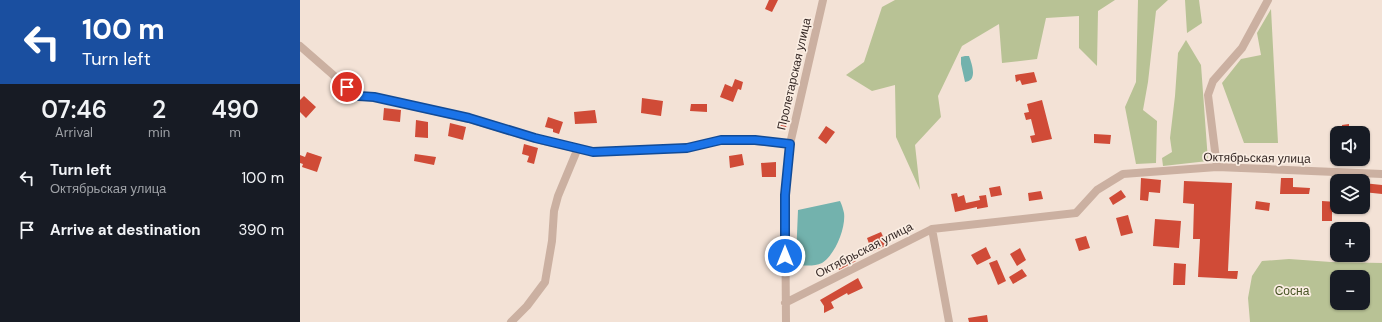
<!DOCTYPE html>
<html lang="en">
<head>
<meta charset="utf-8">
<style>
	body { margin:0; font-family:"DM Sans",sans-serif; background:#242831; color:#f1f3f6; height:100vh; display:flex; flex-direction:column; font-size:15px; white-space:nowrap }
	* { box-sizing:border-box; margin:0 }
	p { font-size:13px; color:#9ea1a6 }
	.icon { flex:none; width:22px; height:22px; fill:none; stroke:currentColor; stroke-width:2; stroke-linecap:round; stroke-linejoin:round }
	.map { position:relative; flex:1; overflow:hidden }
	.panel { display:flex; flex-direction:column; background:#171b24; width:300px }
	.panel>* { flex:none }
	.top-card { background:#1a4fa0; color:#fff; overflow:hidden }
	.tools { position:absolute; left:1030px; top:126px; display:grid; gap:8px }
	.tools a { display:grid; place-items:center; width:40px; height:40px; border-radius:8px; background:#171b24; box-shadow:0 1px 3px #0004; font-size:20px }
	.pin { position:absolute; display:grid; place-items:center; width:34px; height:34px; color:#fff; margin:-17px; border:2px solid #fff; border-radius:50%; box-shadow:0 1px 4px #0007 }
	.me { position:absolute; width:44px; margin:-22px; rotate:0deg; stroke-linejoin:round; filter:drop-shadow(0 0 3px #0008) }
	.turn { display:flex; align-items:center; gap:14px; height:84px; padding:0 16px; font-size:18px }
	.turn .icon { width:52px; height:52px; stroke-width:2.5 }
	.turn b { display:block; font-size:28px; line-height:34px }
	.eta { display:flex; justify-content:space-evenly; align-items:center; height:68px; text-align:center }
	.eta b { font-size:24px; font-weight:600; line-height:28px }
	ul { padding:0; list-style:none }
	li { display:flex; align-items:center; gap:12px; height:52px; padding:0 16px }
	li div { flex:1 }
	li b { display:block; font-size:15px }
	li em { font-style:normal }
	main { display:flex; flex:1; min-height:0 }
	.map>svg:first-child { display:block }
	.green { fill:#b8c295; fill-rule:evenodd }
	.water { fill:#73b2ad }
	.building { fill:#d04b37 }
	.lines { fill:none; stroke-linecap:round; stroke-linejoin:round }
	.street { stroke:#cbb0a1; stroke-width:8 }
	.route-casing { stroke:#114b97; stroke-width:10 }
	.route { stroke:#1a73e8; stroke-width:7 }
	.labels { text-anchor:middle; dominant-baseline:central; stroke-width:3.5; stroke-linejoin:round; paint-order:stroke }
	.street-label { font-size:12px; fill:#352825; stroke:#faede2 }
	.park-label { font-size:12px; fill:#495526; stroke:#faede2 }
</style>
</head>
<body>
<main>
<section class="panel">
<div class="top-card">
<div class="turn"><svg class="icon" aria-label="left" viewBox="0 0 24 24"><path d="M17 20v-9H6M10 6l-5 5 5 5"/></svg><div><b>100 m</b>Turn left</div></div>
</div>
<div class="eta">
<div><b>07:46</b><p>Arrival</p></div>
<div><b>2</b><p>min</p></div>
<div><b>490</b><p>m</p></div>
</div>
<ul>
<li><svg class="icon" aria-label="left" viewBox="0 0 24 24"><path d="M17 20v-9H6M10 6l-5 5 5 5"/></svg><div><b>Turn left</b><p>Октябрьская улица</p></div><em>100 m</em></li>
<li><svg class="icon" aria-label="arrive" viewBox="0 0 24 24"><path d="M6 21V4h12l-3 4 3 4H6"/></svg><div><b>Arrive at destination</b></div><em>390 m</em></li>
</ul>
</section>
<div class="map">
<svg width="1082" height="322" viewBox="0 0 1082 322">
	<rect width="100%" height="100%" fill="#f3e2d6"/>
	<!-- green -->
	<path class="green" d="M595 0H815L798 11 797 66 779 48V16L746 18 737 59 702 63 699 24 662 46 638 96 641 117 615 145 620 190 596 137 595 85 572 91 546 75 564 62 582 7Z
		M838 0H868L856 11 848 82 843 110 857 121 856 163 836 164 825 107 836 82Z
		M885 0H899L902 23 887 33Z
		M971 9 978 143H944L922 83 941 59 961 55 957 33Z
		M886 40 901 65 908 161 863 166 862 158 872 152 870 138 875 96 878 53Z
		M989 259 1031 262 1082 263V322H950L948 298 952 276 962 261ZM1037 277H1063V303H1037Z"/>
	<!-- water -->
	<path class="water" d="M665 56H669C672 64 678 81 665 82L661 64V57Z
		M540 201C542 205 543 209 544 213 546 228 535 255 522 263 515 266 508 266 500 265L496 258 498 210Z"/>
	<!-- building -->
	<path class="building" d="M469 0H478L472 12 465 9Z
		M734 72 737 82 722 85 720 80 716 82 715 75Z
		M435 79 443 82 441 90 438 89 433 102 420 97 425 84 432 87Z
		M4 96 16 107 6 118 0 112V100Z
		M342 98 363 101 361 116 341 113Z
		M742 100 752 139 732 143 730 136 735 135 731 119 726 120 724 113 729 112 727 104Z
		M391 104H407V112L390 111Z
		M84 108 101 110 100 122 83 120Z
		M295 110 297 123 275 124 274 112Z
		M248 117 263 122 259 134 253 132V129L245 127Z
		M116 120 128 122V138L115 137Z
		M479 120 487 121 486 129H479Z
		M150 123 166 127 163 140 148 136Z
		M1049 124V131H1042V125Z
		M526 126 535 132 526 144 518 138Z
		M794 134 811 135 810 144 794 143Z
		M224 144 238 148 234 164 227 162 229 156 222 154Z
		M7 152 22 157 17 172 2 167 3 164 0 163V155L5 157Z
		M115 154 136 157 134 165 114 161Z
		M442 154 444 165 430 168 429 156Z
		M476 162V177H462L461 163Z
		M841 178 861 180 860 193 849 192 848 201 840 200Z
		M981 178H993V187L1010 188 1009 194H980Z
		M884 181 932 183 928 271H938L937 279 898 277 900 239H893L894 204 883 203Z
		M1063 183 1082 185V194L1063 192Z
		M700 186 702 195 691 197 689 188Z
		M821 190 826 197 813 205 809 198Z
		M741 191 743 199 729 201 728 193Z
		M657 193 658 197 664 195 666 203 680 200 679 196 686 195 688 207 677 209V207L655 212 651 194Z
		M956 201 970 203 969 211 955 209Z
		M1022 201 1037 202V212H1032V221H1022Z
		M828 215 833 233 821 236 816 218Z
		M855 219 881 221 879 248 853 246Z
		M581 232 587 245 572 252 567 238Z
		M786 236 790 248 779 251 775 239Z
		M686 247 691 258 677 265 671 255Z
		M720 248 726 260 717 266 710 254Z
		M554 256 556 261 539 270 537 265Z
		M697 260 706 281 698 285 689 263Z
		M874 263 886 264 885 285H873Z
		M722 269 727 276 713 284 709 277Z
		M558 278 563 288 548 295 547 293 531 302 534 308 524 313V306L520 300Z
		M687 315 688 322H669L668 318Z"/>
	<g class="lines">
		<!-- street -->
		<path class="street" d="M0 46 47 87 59 96 74 97 169 119 240 140 293 152 387 148 421 140 455 141 490 144
			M917 167 908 95 913 81 942 48 968 0
			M632 229 649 322
			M485 303 632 229 776 213 797 190 823 174 917 167 1082 174
			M211 322 227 306 245 282 252 241 254 211 258 196 278 148
			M486 322 485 195 490 144 523 0"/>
	</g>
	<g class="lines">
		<defs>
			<path id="route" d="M47 87 59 96 74 97 169 118 235 138 293 152 387 148 421 140H455L490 144 485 195V256"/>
		</defs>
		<!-- route casing -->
		<use href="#route" class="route-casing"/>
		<!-- route -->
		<use href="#route" class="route"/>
	</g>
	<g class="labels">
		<!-- street labels -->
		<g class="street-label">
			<text transform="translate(494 74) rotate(-77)">Пролетарская улица</text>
			<text transform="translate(957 158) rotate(1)">Октябрьская улица</text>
			<text transform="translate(564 250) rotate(-27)">Октябрьская улица</text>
		</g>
		<!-- park labels -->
		<g class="park-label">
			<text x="992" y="291">Сосна</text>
		</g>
	</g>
</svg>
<div class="tools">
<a><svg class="icon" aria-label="sound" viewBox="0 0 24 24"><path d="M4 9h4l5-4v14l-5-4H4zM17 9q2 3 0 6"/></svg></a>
<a><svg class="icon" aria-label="layers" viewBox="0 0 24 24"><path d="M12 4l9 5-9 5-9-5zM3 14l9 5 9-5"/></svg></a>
<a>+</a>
<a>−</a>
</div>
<div class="pin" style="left:47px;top:87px;background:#d93025"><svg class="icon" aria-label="arrive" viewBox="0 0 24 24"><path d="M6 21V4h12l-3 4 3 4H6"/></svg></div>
<svg class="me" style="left:485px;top:256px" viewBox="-20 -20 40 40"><circle r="17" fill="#1a73e8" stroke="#fff" stroke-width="3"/><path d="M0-11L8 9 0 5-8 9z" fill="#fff"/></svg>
</div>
</main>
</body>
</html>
